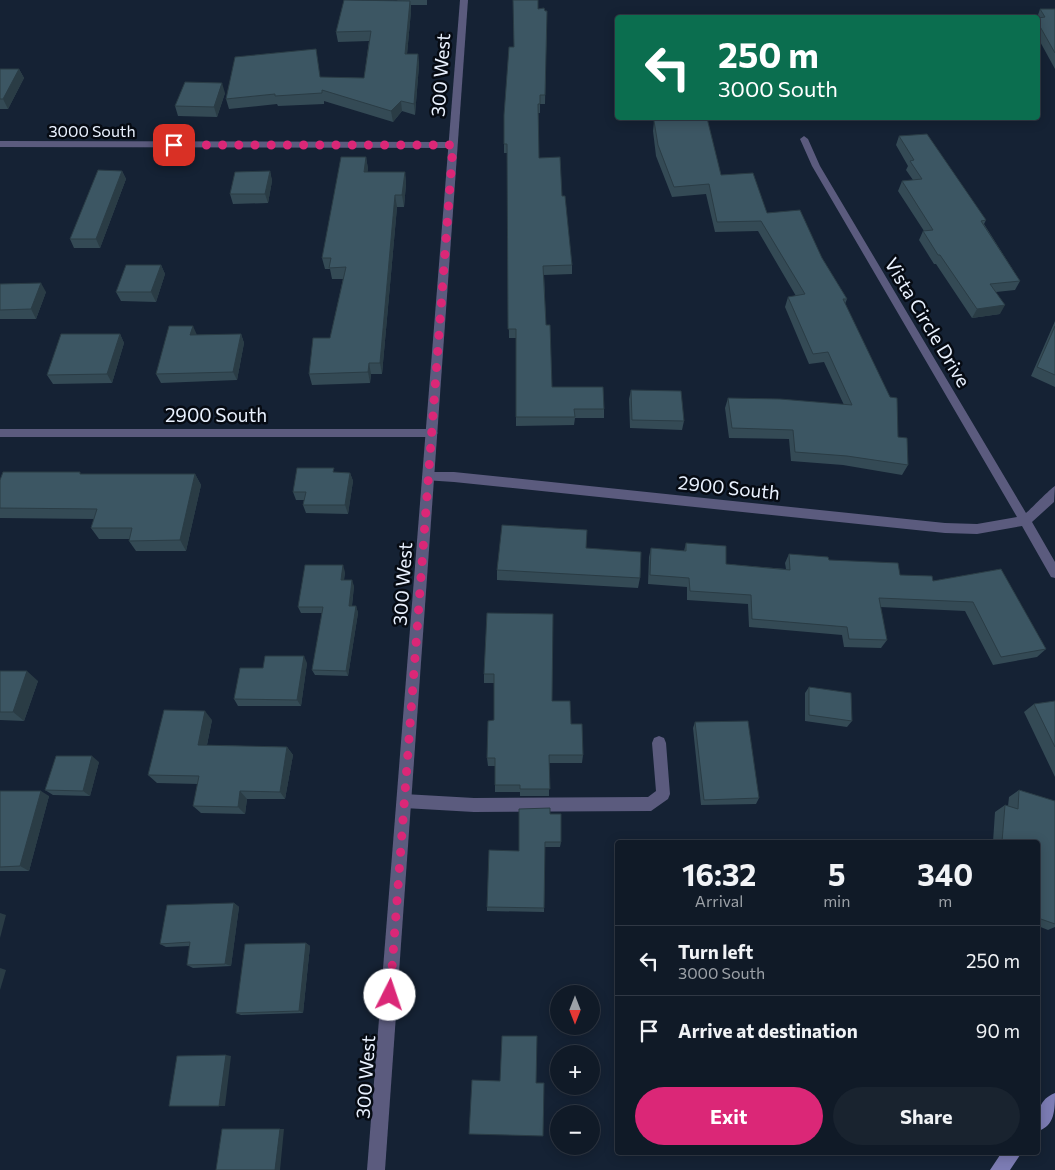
<!DOCTYPE html>
<html lang="en">
<head>
<meta charset="utf-8">
<style>
	body { margin:0; font-family:Commissioner,sans-serif; background:#19232f; color:#f1f3f6; height:100vh; display:flex; flex-direction:column; font-size:19px; white-space:nowrap }
	* { box-sizing:border-box; margin:0 }
	p { font-size:16px; color:#9ca1a7 }
	.icon { flex:none; width:28px; height:28px; fill:none; stroke:currentColor; stroke-width:2; stroke-linecap:round; stroke-linejoin:round }
	.map { position:relative; flex:1; overflow:hidden }
	.panel { position:absolute; left:615px; top:840px; width:425px; height:315px; display:flex; flex-direction:column; background:#101a27; border-radius:5px; box-shadow:0 2px 12px #0003,0 0 0 1px #303844 }
	.panel>* { flex:none }
	.top-card { position:absolute; left:615px; top:15px; width:425px; height:105px; border-radius:5px; box-shadow:0 2px 12px #0003,0 0 0 1px #303844; background:#0b6e4f; color:#fff; overflow:hidden }
	.needle { width:32px; rotate:180deg }
	.controls { position:absolute; left:550px; top:985px; display:grid; gap:10px }
	.controls a { display:grid; place-items:center; width:50px; height:50px; border-radius:50%; background:#101a27; box-shadow:0 2px 12px #0003,0 0 0 1px #303844; font-size:25px }
	.pin { position:absolute; display:grid; place-items:center; width:42px; height:42px; color:#fff; margin:-21px; border-radius:10px; box-shadow:0 2px 8px #0006 }
	.me { position:absolute; width:55px; margin:-28px; rotate:4deg; stroke-linejoin:round; filter:drop-shadow(0 0 4px #0008) }
	.turn { display:flex; align-items:center; gap:18px; height:105px; padding:0 20px; font-size:22px }
	.turn .icon { width:65px; height:65px; stroke-width:2.5 }
	.turn b { display:block; font-size:35px; line-height:42px }
	.eta { display:flex; justify-content:space-evenly; align-items:center; height:85px; text-align:center }
	.eta b { font-size:30px; font-weight:700; line-height:35px }
	.button { display:flex; gap:10px; margin-top:auto; padding:10px 20px }
	.button a { flex:1; height:58px; border-radius:30px; background:#db2777; color:#fff; font-size:20px; font-weight:700; line-height:58px; text-align:center }
	.button a+a { background:#19232f; color:#f1f3f6 }
	ul { padding:0; list-style:none }
	li { display:flex; align-items:center; gap:15px; height:70px; padding:0 20px; border-top:1px solid #303844 }
	li div { flex:1 }
	li b { display:block; font-size:19px }
	li em { font-style:normal }
	.map>svg:first-child { display:block }
	.lines { fill:none; stroke-linecap:round; stroke-linejoin:round }
	.service { fill:#5b5b7e; fill-rule:evenodd }
	.minor { fill:#5b5b7e; fill-rule:evenodd }
	.tertiary { fill:#5b5b7e; fill-rule:evenodd }
	.secondary { fill:#7c7cb4; fill-rule:evenodd }
	.wall { fill:#344a55 }
	.shaded-wall { fill:#2a3c45 }
	.building { fill:#3c5663; stroke:#2a3c45 }
	.route { stroke:#db2777; stroke-width:9; stroke-dasharray:0 16.2 }
	.labels { text-anchor:middle; dominant-baseline:central; stroke-width:5; stroke-linejoin:round; paint-order:stroke }
	.far-street-label { font-size:16px; fill:#eaf2ff; stroke:#060b13 }
	.street-label { font-size:19px; fill:#eaf2ff; stroke:#060b13 }
</style>
</head>
<body>
<div class="map">
<svg width="1055" height="1170" viewBox="0 0 1055 1170">
	<rect width="100%" height="100%" fill="#152234"/>
	<g class="lines">
		<!-- service -->
		<path class="service" d="M659 736 664 738 666 743 670 794 668 799 651 811 474 812 404 808 399 806 397 801 399 796 404 794 474 798 648 797 656 791 652 743 654 738Z"/>
		<!-- minor -->
		<path class="minor" d="M804 136 808 139 820 166 1026 513C1032 508 1051 488 1055 486L1054 502 1032 522 1055 562V578L1051 577 1022 526 977 534 945 533 454 482 424 480 422 477 428 472H454L945 523 977 524 1017 517 812 166 800 139Z
			M0 141 453 142 457 145 453 148 0 147Z
			M0 429H432L438 433 432 437H0Z"/>
		<!-- tertiary -->
		<path class="tertiary" d="M460 0H468L385 1170H367Z"/>
		<!-- secondary -->
		<path class="secondary" d="M1055 1093C1055 1109 1055 1126 1038 1131 1038 1115 1037 1100 1055 1093Z
			M1002 1152H1022L1010 1170H990Z"/>
	</g>
	<!-- wall -->
	<path class="wall" d="M398 0H427V5H411V11L407 54H418L419 65 415 115 402 111 393 122 324 101V104L278 106 277 104 229 109 226 99 316 49 320 77 364 78 369 41 338 42 336 32Z
		M538 9 545 11H547L545 104H540V113H538L539 158 562 196 572 265V274L544 275 546 325 552 387 604 409V418H575L574 425 516 426V338H509L507 153H504V115L514 47Z
		M1040 9H1055V69L1038 38V18H1037Z
		M0 69H19L24 78 8 109H0Z
		M225 93 217 117 178 116 175 106Z
		M707 119 721 175 822 258 847 299 845 304 898 437 908 465 902 475 843 465 791 461 789 439 729 438 725 408 728 398 844 405 824 362 809 364 785 307 788 297 796 296 758 231 715 232 706 194 672 197 656 156 653 131 654 121Z
		M899 136 986 220 984 224 1020 281 1015 290 996 292 1000 314 972 318 936 264H934L919 240 923 231H924L898 191 902 181 913 180 906 170 908 166 896 145Z
		M366 157 368 169 367 172H405L406 184 404 207H397L382 374H371L370 383 312 385 309 374 330 338 343 279H332L330 269H325L322 258Z
		M122 171 126 179 100 248H74L70 239Z
		M270 171 272 181 268 203 233 204 230 194Z
		M161 265 165 274 156 302 121 301 116 292Z
		M0 284 46 292 36 319H0Z
		M1055 321V387L1031 376Z
		M120 334 124 343 112 383 53 384 47 375Z
		M241 334 244 343 237 380 161 383 156 374 197 335Z
		M631 390 684 421 682 430 630 428 629 399Z
		M336 472 350 473 353 481 348 514 306 513 303 505 304 500H296L293 492Z
		M81 474H195L201 485 186 551H136L129 541 130 539H99L91 528 94 519 0 518V480Z
		M686 543 726 564 786 569 785 563 789 554 829 560 900 575 933 581 1001 569 1046 649 1037 657 993 665 965 611 880 607 887 640 881 648 844 647 842 635 749 627 748 604 687 600V587L648 584 649 557 651 548 684 551Z
		M586 548 640 578 638 588 497 580V570Z
		M345 572 344 580 354 586 352 606H356L358 613 348 676 315 675 312 670 322 613H301L298 607Z
		M487 613 552 701 571 724 583 755 582 763H549V796H520V792H495V766H488L487 758 494 720V683H484V674Z
		M307 663 301 706H238L234 699 263 668Z
		M0 671 38 681 24 721 0 720Z
		M809 687 852 721 847 727 805 721V693Z
		M1055 701V777L1024 712 1034 704Z
		M212 720 207 745 287 747 293 755 285 799H247L245 814 201 813 193 806 198 784 157 783 148 775Z
		M695 722 759 798 756 804 701 805 693 728Z
		M99 762 90 796 53 795 45 790Z
		M1019 790 1055 801V927L1048 930 1038 926V842H993L995 812 1005 805 1008 806 1009 797Z
		M0 791 49 796 29 871H0Z
		M550 814 561 842 560 847H545L544 912 487 911V907Z
		M234 903 239 907 231 966 193 968 187 965 190 946 166 947 160 944Z
		M306 943 310 946 303 1013 241 1015 236 1013Z"/>
	<!-- shaded-wall -->
	<path class="shaded-wall" d="M410 1 411 11 406 65 405 54Z
		M418 54 419 65 415 115 414 104Z
		M19 69 24 78 8 109 3 99Z
		M222 83 225 93 217 117 214 107Z
		M401 101 402 111 393 122 391 111Z
		M366 157 368 169 366 184 364 172Z
		M122 171 126 179 100 248 96 239Z
		M270 171 272 181 268 203 265 194Z
		M405 172 406 184 404 207 402 195Z
		M395 195 397 207 382 374 380 363Z
		M161 265 165 274 156 302 151 292Z
		M41 283 46 292 36 319 31 309Z
		M1005 305 1000 314 972 318 977 309Z
		M193 326 197 335H190Z
		M120 334 124 343 112 383 107 374Z
		M241 334 244 343 237 380 233 372Z
		M369 363 371 374 370 383 368 372Z
		M350 473 353 481 348 514 345 505Z
		M195 474 201 485 186 551 180 540Z
		M343 565 345 572 343 586 341 580Z
		M352 580 354 586 351 613 349 606Z
		M356 606 358 613 348 676 346 671Z
		M304 656 307 663 301 706 297 700Z
		M27 671 38 681 24 721 13 712Z
		M205 711 212 720 205 754 198 745Z
		M287 747 293 755 285 799 280 792Z
		M92 756 99 762 90 796 83 791Z
		M41 791 49 796 29 871 20 866Z
		M240 791 247 799 245 814 238 807Z
		M234 903 239 907 231 966 225 964Z
		M0 913 6 915 0 938Z
		M306 943 310 946 303 1013 299 1011Z
		M0 968 6 970 0 990Z
		M226 1055 231 1056 225 1106H219Z
		M280 1129H284L280 1170H275Z"/>
	<!-- building -->
	<path class="building" d="M344 0 410 1 405 54H418L414 104 401 101 391 111 322 90V93L275 96V94L226 99 235 57 316 49 320 77 364 78 371 31 336 32Z
		M513 0H538V9L544 8 545 11H547L545 95H540V104H538L539 158 560 157 562 196H565L572 265 543 266 546 325H550L552 387H603L604 409H574L575 417H516V329H508L507 144H504V115L509 47H514Z
		M1040 9H1055V53L1038 23V18L1045 17Z
		M0 69H19L3 99H0Z
		M185 82 222 83 214 107 175 106Z
		M656 118H707L721 175 753 173 767 213 800 210 822 258 847 299H843L890 397 897 398 898 437 907 438 908 465 847 456 795 452 793 430 732 428 728 398 780 399 852 405 828 352 813 354 788 297 805 294 761 221 717 222 709 184 674 187 658 145 654 121Z
		M927 134 986 220 981 221 1020 281 990 284 1005 305 977 309 940 255H938L923 231 933 230 902 181 922 179 910 161 914 160 899 136Z
		M341 157H366L364 172H405L402 195H395L380 363H369L368 372 309 374 313 338H330L346 267 329 268 331 258H322Z
		M98 170 122 171 96 239H70Z
		M270 171 265 194H230L235 172Z
		M126 265H161L151 292H116Z
		M41 283 31 309 0 310V284Z
		M169 326H193L190 335 241 334 233 372 156 374Z
		M1055 326V375L1037 367Z
		M61 334H120L107 374 47 375Z
		M631 390 681 391 684 421 632 420Z
		M297 468H334L333 472 350 473 345 505H303L306 492H293Z
		M3 472H80V474H195L180 540 129 541 132 528H91L97 509 0 508V480Z
		M502 525 587 530 586 548 641 552 640 578 497 570Z
		M686 543 726 546V564L790 570 789 554 828 557 829 560 898 563 900 575 932 576 933 581 1001 569 1046 649 1001 657 973 602 879 598 887 640 849 639 847 627 752 619 751 595 690 591 689 578 650 575 651 548 686 551Z
		M305 565H343L341 580H352L349 606H356L346 671 312 670 323 607H298Z
		M487 613 553 614 552 701H570L571 724H582L583 755H549L550 789H520V785H495V758H487L488 721 494 720V674H484Z
		M265 656H304L297 700 234 699 240 668H263Z
		M0 671H27L13 712H0Z
		M809 687 851 693 852 721 809 715Z
		M1055 701V747L1034 704Z
		M164 710 205 711 198 745 287 747 280 792 240 791 238 807 193 806 199 776 148 775Z
		M748 721 759 798 704 800 695 722Z
		M56 756H92L83 791 45 790Z
		M1019 790 1055 801V924L1038 918V842H1002L1005 805 1018 809Z
		M0 791H41L20 866 0 867Z
		M550 808V814H561V842H545L544 908 487 907 489 850 519 851V809Z
		M234 903 225 964 187 965 190 942 160 944 167 905Z
		M306 943 299 1011 236 1013 245 944Z
		M502 1036H537L536 1083H544L543 1136 469 1134 472 1080 500 1081Z
		M226 1055 219 1106H169L177 1056Z
		M222 1129H280L275 1170H216Z"/>
	<g class="lines">
		<!-- route -->
		<path class="route" d="M174 145H453L390 995"/>
	</g>
	<g class="labels">
		<!-- far-street labels -->
		<g class="far-street-label">
			<text x="92" y="130">3000 South</text>
		</g>
		<!-- street labels -->
		<g class="street-label">
			<text transform="translate(440 75) rotate(-86)">300 West</text>
			<text transform="translate(928 322) rotate(59)">Vista Circle Drive</text>
			<text x="216" y="414">2900 South</text>
			<text transform="translate(729 487) rotate(6)">2900 South</text>
			<text transform="translate(402 584) rotate(-86)">300 West</text>
			<text transform="translate(365 1077) rotate(-86)">300 West</text>
		</g>
	</g>
</svg>
<div class="controls">
<a><svg class="needle" viewBox="-14 -14 28 28"><path d="M0-13l5 13h-10z" fill="#e53935"/><path d="M0 13l5-13h-10z" fill="#9ca1a7"/></svg></a>
<a>+</a>
<a>−</a>
</div>
<div class="pin" style="left:174px;top:145px;background:#d93025"><svg class="icon" aria-label="arrive" viewBox="0 0 24 24"><path d="M6 21V4h12l-3 4 3 4H6"/></svg></div>
<svg class="me" style="left:390px;top:995px" viewBox="-20 -20 40 40"><circle r="19" fill="#fff"/><path d="M0-13L10 11 0 6-10 11z" fill="#db2777"/></svg>
<div class="top-card">
<div class="turn"><svg class="icon" aria-label="left" viewBox="0 0 24 24"><path d="M17 20v-9H6M10 6l-5 5 5 5"/></svg><div><b>250 m</b>3000 South</div></div>
</div>
<section class="panel">
<div class="eta">
<div><b>16:32</b><p>Arrival</p></div>
<div><b>5</b><p>min</p></div>
<div><b>340</b><p>m</p></div>
</div>
<ul>
<li><svg class="icon" aria-label="left" viewBox="0 0 24 24"><path d="M17 20v-9H6M10 6l-5 5 5 5"/></svg><div><b>Turn left</b><p>3000 South</p></div><em>250 m</em></li>
<li><svg class="icon" aria-label="arrive" viewBox="0 0 24 24"><path d="M6 21V4h12l-3 4 3 4H6"/></svg><div><b>Arrive at destination</b></div><em>90 m</em></li>
</ul>
<div class="button"><a>Exit</a><a>Share</a></div>
</section>
</div>
</body>
</html>
